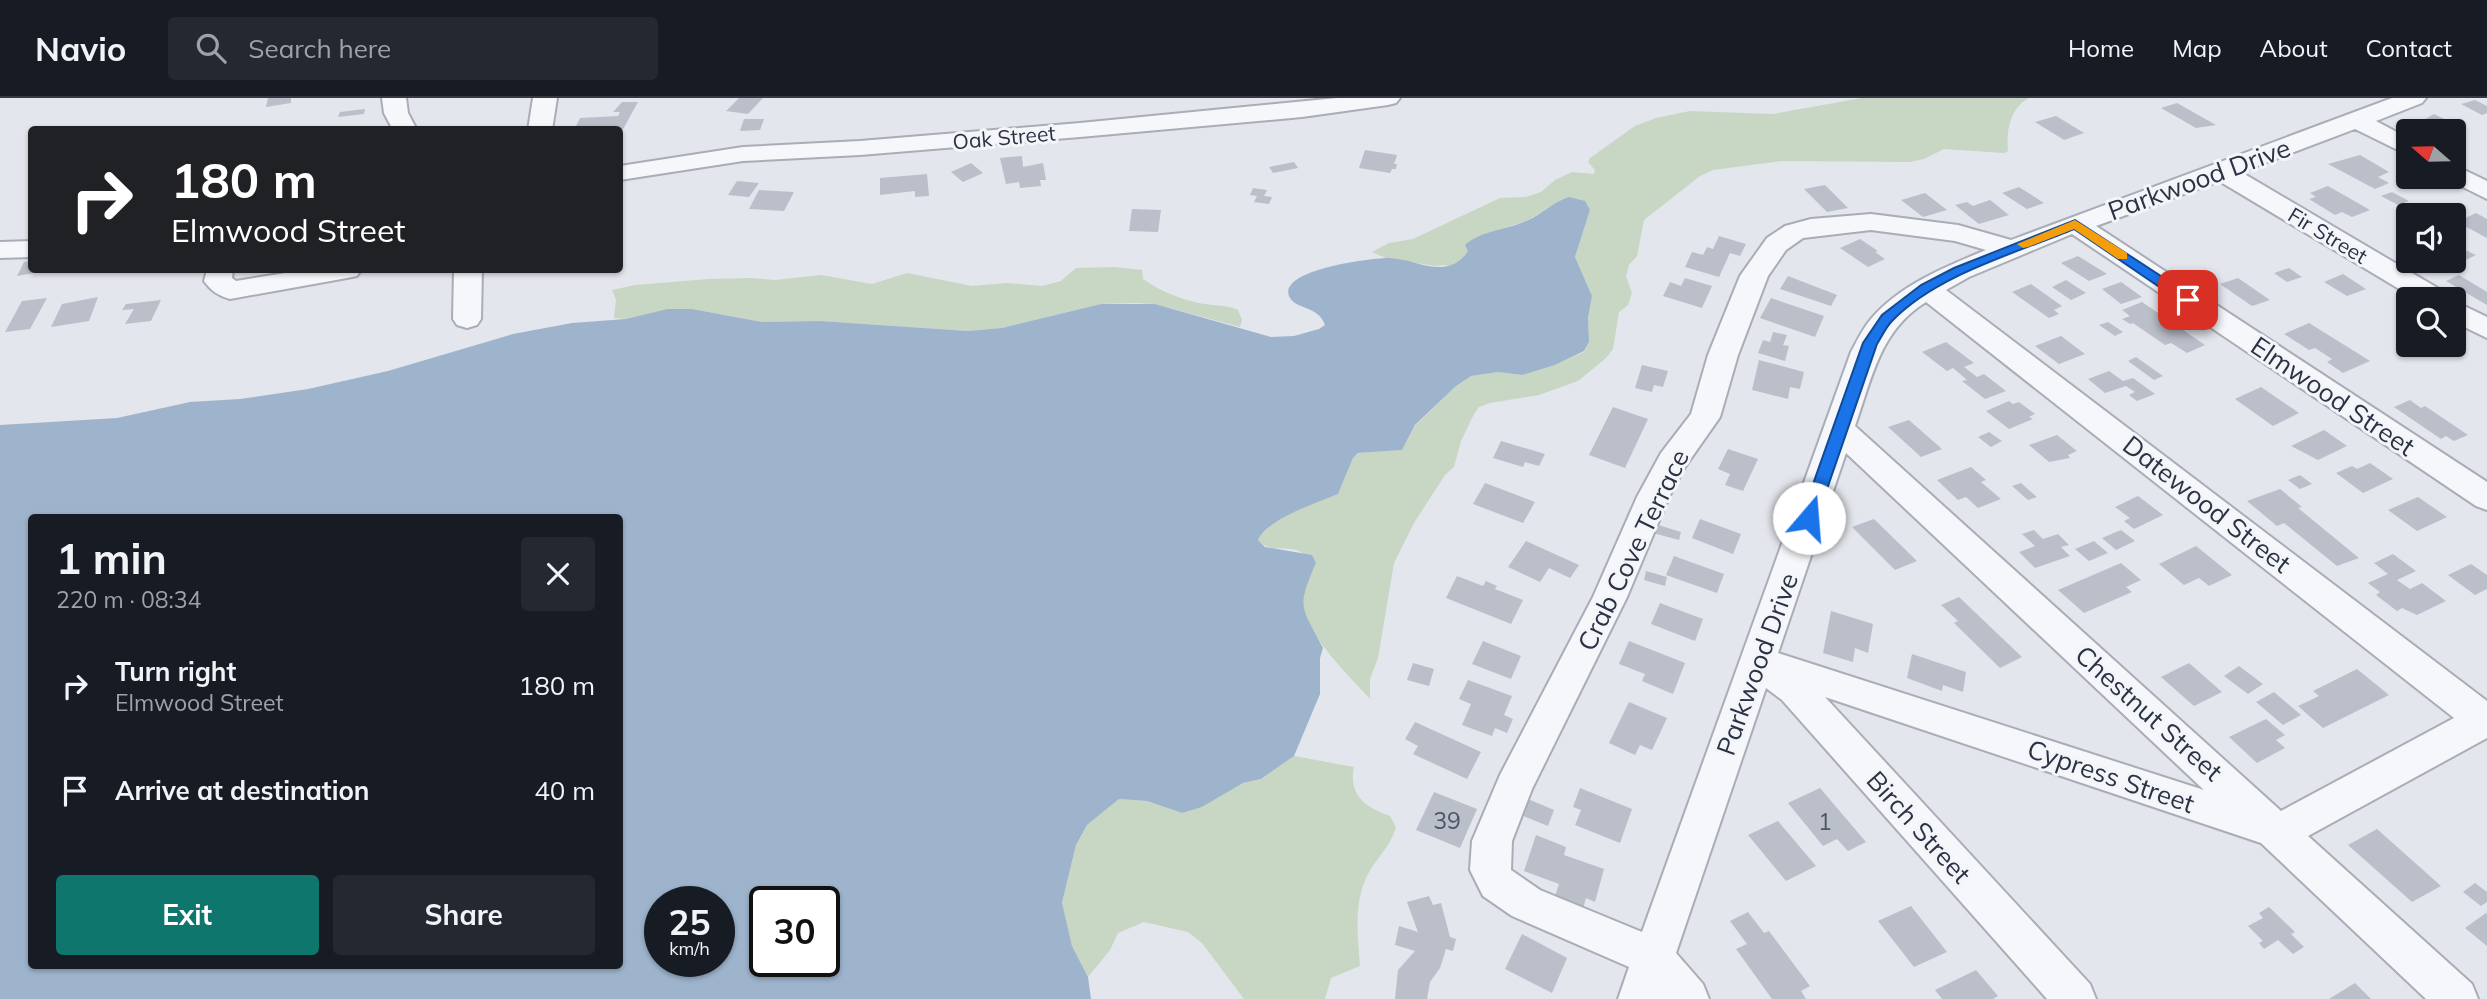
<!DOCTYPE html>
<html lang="en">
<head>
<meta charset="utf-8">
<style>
	body { margin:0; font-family:Mulish,sans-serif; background:#242831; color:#f1f3f6; height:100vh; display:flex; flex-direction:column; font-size:26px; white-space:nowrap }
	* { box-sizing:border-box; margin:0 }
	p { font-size:23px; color:#9ea1a6 }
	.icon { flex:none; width:38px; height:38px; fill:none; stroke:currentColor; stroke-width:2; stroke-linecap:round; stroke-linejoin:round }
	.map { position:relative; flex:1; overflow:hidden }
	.sheet { position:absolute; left:28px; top:416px; width:595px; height:455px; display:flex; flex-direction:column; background:#171b24; border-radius:7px; box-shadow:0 2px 5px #0004 }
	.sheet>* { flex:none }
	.guide { position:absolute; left:28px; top:28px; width:595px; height:147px; border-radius:7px; box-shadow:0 2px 5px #0004; background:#202124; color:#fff; overflow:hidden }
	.needle { width:46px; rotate:290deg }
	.fabs { position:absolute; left:2396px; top:21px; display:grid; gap:14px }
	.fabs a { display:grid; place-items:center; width:70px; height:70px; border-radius:7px; background:#171b24; box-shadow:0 2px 5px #0004; font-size:35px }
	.speed { position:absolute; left:644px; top:788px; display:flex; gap:14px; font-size:35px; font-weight:700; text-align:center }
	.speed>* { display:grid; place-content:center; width:91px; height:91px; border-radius:50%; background:#171b24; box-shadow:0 2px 5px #0004; line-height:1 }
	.speed small { font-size:18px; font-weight:400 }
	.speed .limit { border:4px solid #111; border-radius:10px; background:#fff; color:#111 }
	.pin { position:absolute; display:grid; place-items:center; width:60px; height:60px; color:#fff; margin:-30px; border-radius:14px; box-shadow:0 4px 10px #0006 }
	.me { position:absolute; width:77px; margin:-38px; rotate:18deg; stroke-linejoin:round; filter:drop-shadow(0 0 5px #0008) }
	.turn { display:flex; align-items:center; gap:24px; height:147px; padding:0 28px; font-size:32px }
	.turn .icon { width:91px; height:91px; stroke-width:2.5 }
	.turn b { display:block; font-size:49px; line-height:60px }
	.round { display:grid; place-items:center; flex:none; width:74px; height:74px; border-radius:7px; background:#242831 }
	.summary { display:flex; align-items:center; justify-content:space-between; height:119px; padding:0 28px }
	h1 { font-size:42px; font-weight:700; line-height:52px }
	.button { display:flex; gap:14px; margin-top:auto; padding:14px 28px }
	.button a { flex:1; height:80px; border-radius:7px; background:#0f766e; color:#fff; font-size:28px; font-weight:700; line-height:80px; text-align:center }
	.button a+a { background:#242831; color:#f1f3f6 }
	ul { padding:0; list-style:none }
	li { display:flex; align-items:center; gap:21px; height:105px; padding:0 28px }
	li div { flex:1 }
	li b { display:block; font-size:26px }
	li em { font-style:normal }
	header { display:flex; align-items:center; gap:42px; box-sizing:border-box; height:98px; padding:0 35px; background:#171b24; border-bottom:2px solid #363941 }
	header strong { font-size:33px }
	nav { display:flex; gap:38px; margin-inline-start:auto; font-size:24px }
	.search { width:490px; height:63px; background:#242831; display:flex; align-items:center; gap:18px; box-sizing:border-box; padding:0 24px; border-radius:7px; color:#9ea1a6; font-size:26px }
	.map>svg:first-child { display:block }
	.green { fill:#c8d6c4 }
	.water { fill:#9db4cc; fill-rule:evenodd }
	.building { fill:#babfca }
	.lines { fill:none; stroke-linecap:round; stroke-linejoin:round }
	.minor-casing { stroke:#a8adb7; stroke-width:4 }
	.minor { fill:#f6f7fa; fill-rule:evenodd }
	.route { fill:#1a73e8; stroke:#114b97; stroke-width:2 }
	.slow { fill:#f59e0b }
	.labels { text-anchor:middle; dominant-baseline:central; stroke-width:6; stroke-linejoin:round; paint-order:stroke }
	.far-street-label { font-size:21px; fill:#2a3345; stroke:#f3f5f9 }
	.number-label { font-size:23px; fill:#4e5666 }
	.street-label { font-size:26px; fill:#2a3345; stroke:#f3f5f9 }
</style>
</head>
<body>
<header>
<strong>Navio</strong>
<div class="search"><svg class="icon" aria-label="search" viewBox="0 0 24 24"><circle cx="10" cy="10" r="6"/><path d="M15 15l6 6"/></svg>Search here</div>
<nav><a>Home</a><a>Map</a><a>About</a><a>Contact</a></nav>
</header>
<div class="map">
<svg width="2487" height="901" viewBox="0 0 2487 901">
	<rect width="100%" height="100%" fill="#e3e6ec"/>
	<!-- green -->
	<path class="green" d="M1862 0H2029C2010 10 2006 33 2008 53L2004 55 1944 51 1924 61 1910 64 1782 63 1713 72 1700 78 1644 122 1637 158 1629 167 1626 178 1632 195 1628 207 1619 214 1613 251 1605 261 1578 283 1539 297 1490 305 1479 309 1474 316 1461 343 1454 369 1445 377 1414 425 1394 465 1378 560 1370 581V601C1351 580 1305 535 1302 507 1301 492 1311 478 1316 465 1310 461 1303 454 1296 452 1281 448 1271 455 1258 442 1267 421 1316 405 1338 396L1353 360 1359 355 1402 352 1415 328 1456 288 1471 278 1498 274 1522 277 1555 267 1584 254 1589 244 1588 220 1592 198 1575 159 1590 112 1562 102 1526 123 1484 136 1464 161 1451 167 1435 168 1386 160 1372 154 1389 145 1413 141 1500 100 1526 99 1541 94 1555 82 1572 74 1594 76 1595 72 1588 64 1590 60 1635 28 1656 20 1690 13 1773 16Z
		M1114 169 1142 172 1143 181C1158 192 1182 202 1199 205 1213 208 1224 206 1238 212L1242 222 1240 229 1155 206 1135 205 1101 206 1002 230 968 233 820 223 762 224 692 211H667L626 221 614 220 616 202 612 192 635 187 709 181 751 180 775 182 821 177 872 186 907 175 972 188 1006 185 1042 188 1061 183 1076 170Z
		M1294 658 1354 669C1348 696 1365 710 1390 718L1396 729C1391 748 1377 759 1368 776 1353 805 1358 837 1360 868L1331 880 1325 901H1244L1202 845 1188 834 1144 824 1118 835 1110 852 1088 879 1072 848 1062 806 1076 747 1087 727 1119 701 1147 703 1182 715 1202 709 1243 685 1261 681Z"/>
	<!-- water -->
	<path class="water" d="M1569 99 1585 103 1590 112 1575 159 1592 198 1588 220 1589 244 1584 253 1555 267 1522 277 1498 274 1471 278 1456 288 1415 327 1402 352 1358 355 1353 360 1338 396C1317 405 1267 421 1258 442L1265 449 1312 457 1316 465C1296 511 1301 507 1323 550L1320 560V596L1294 658 1261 681 1243 685 1202 709 1182 715 1147 703 1119 701 1087 727 1076 747 1062 805 1072 848 1088 879 1091 901H0V327L117 320 190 304 240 301 308 291 388 273 513 236 572 225 626 221 667 211H692L762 224 820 223 968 233 1002 230 1101 206H1155L1271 239 1294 238 1319 231 1325 227C1318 207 1295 212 1289 198 1279 171 1373 160 1388 160 1406 160 1424 170 1442 169 1453 168 1463 162 1468 153L1465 147C1482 132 1506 132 1526 123 1541 117 1553 104 1569 99ZM32 420H620V868H32ZM660 803H719V863H660ZM765 803H824V863H765Z"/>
	<!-- building -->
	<path class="building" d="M268 0H291V5L266 9Z
		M739 0H763L748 16 726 13Z
		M2475 2 2487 8V15L2482 17 2461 6Z
		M622 4H638L622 33 574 32 580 20 618 18 620 14H613Z
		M2177 5 2216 27 2196 30 2161 10Z
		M365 11 364 16 338 19 340 14Z
		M2434 16 2459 28 2449 33H2441L2420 24Z
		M2056 18 2084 35 2064 42 2035 24Z
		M744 21H764L760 32 740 33Z
		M1365 52 1397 57 1394 66H1397L1396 71H1392L1390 75 1359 70Z
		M2360 57 2389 74 2378 79 2389 85 2375 91 2328 66Z
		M1022 58 1023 69 1043 65 1046 82H1040L1041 88 1020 90 1019 84 1006 86 1000 60Z
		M1294 64 1298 70 1273 75 1269 69Z
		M971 65 983 75 963 84 951 74Z
		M927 76 929 98 915 99V93L880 97V80Z
		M737 83 759 85 749 99 728 97Z
		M1825 87 1848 110 1827 114 1804 91Z
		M2328 88 2370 112 2352 119 2342 114 2335 117 2309 101 2316 99 2310 95Z
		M2019 89 2044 105 2027 111 2002 95Z
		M1253 90 1267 92 1264 98 1272 99 1269 106 1254 104 1257 98 1250 97Z
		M759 92 794 94 784 113 749 111Z
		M2392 94 2409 103 2398 107 2381 98Z
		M1925 95 1947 112 1923 119 1901 102Z
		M1990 102 2009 117 1979 126 1955 107 1967 104 1973 108Z
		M1132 111 1161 112 1158 134 1129 133Z
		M2476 115 2487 121V140L2457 124Z
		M1719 138 1746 146 1740 158 1730 155 1719 179 1685 169 1692 154 1703 157 1707 149 1713 151Z
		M1860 141 1878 153 1875 154 1885 161 1868 169 1840 150Z
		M2461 150 2476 157 2464 163 2454 158V154Z
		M2078 158 2107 176 2089 183 2061 165Z
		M32 163V172H41L39 174 17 178 24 164Z
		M2289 170 2302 179 2287 184 2274 175Z
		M2343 176 2366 191 2347 198 2324 184Z
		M2459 177 2487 194V207L2446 183Z
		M1788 178 1837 197 1831 208 1780 191Z
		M1685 180 1712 188 1702 210 1663 198 1670 184 1681 188Z
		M2238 180 2270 202 2252 208 2220 186Z
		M2066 182 2086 195 2071 202 2052 189Z
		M2121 184 2142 199 2121 206 2102 191Z
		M2031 186 2062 208 2054 212 2059 216 2049 220 2012 194Z
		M98 199 89 223 51 229 62 206Z
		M47 200 30 231 5 234 22 203Z
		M1771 200 1824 218 1815 239 1760 220Z
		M161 202 151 223 125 226 134 211 122 212 126 206Z
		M2142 204 2205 247 2187 255 2171 245 2165 247 2133 225 2130 226 2122 221 2130 218 2122 212Z
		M2108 224 2123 234 2115 238 2099 227Z
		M2309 225 2370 263 2343 275 2327 264 2332 261 2315 250 2309 252 2284 236Z
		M1773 234 1787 237 1783 247 1789 248 1785 263 1758 255 1763 242 1770 244Z
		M2061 238 2085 256 2059 266 2035 248Z
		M1946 244 1974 265 1964 269 1977 279 1984 276 2006 293 1985 301 1962 283 1967 282 1953 270 1947 273 1922 254Z
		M2136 259 2163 278 2154 282 2128 263Z
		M1759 262 1804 274 1800 291 1790 289 1788 301 1752 292Z
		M1642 267 1668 273 1663 289 1654 287 1652 294 1635 290Z
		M2109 273 2123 283 2133 280 2155 296 2137 303 2129 297 2135 294 2126 288 2105 295 2088 281Z
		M2261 289 2299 315 2273 328 2235 301Z
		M2410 302 2421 310 2425 308 2468 337 2454 343 2446 338 2441 341 2394 309Z
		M2009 303 2013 306 2019 304 2035 316 2029 319 2033 321 2009 331 1986 313Z
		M1613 309 1648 321 1625 370 1589 357Z
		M1909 322 1942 351 1921 359 1888 329Z
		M2324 332 2347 348 2318 362 2291 348Z
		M1989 334 2002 343 1991 349 1978 339Z
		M2057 337 2077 353 2068 357 2070 360 2049 364 2029 347Z
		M1501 343 1545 356 1539 368 1525 364 1523 369 1493 360Z
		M1728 351 1758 361 1743 393 1725 387 1730 376 1718 371Z
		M2370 365 2393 381 2363 395 2336 375 2352 368 2357 371Z
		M1971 369 1986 382 1981 384 2001 401 1978 410 1966 399 1958 402 1937 382Z
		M2300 377 2312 386 2300 391 2288 382Z
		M1485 385 1535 404 1523 425 1473 406Z
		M2021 385 2037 399 2028 402 2012 388Z
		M2280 391 2302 409 2298 410 2359 460 2337 468 2284 425 2277 428 2247 403Z
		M2138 398 2163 417 2134 431 2124 423 2130 420 2115 409Z
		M2418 399 2447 419 2417 433 2388 412Z
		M1700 421 1741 436 1733 456 1692 440Z
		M1874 421 1917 463 1895 472 1852 429Z
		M1655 426 1681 434 1679 442 1653 435Z
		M2034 432 2043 441 2058 436 2069 447 2061 449 2070 458 2035 470 2019 454 2035 448 2022 436Z
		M2121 432 2135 443 2116 452 2102 440Z
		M1526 443 1579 467 1570 480 1549 470 1540 484 1508 469Z
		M2094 443 2108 455 2089 463 2075 451Z
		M2196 448 2232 477 2209 488 2199 480 2184 487 2159 466Z
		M2393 456 2416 473 2397 482 2410 491 2422 485 2446 503 2417 517 2402 510 2397 513 2376 497 2380 494 2368 485 2388 476 2374 465Z
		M1674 458 1724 476 1717 495 1666 477Z
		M2121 465 2141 482 2126 489 2132 494 2084 515 2058 492Z
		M2471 466 2487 477V491L2475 497 2448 477Z
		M1646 473 1667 479 1665 488 1644 482Z
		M1457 478 1483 488 1486 483 1497 488 1495 491 1523 502 1511 526 1446 500Z
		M1959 499 2022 559 2000 570 1954 525 1958 523 1941 507Z
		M1660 505 1703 521 1695 543 1651 526Z
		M1831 513 1873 526 1868 555 1855 550 1853 564 1823 555Z
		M1483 543 1521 558 1511 581 1472 566Z
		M1629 543 1685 565 1673 596 1642 583 1645 576 1619 566Z
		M1912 556 1966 574 1963 594 1943 587 1942 593 1907 580Z
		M1413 565 1434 571 1429 588 1407 582Z
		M2189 565 2222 594 2194 608 2161 579Z
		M2239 568 2263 586 2248 596 2224 578Z
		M2357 571 2389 597 2323 630 2298 608 2319 598 2313 593Z
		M1468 582 1512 598 1504 617 1513 621 1507 635 1495 630 1492 638 1462 627 1471 606 1459 601Z
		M2274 594 2301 617 2283 627 2256 604Z
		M1629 604 1667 620 1652 652 1640 647 1635 657 1609 645Z
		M2266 621 2285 637 2276 642 2285 650 2257 665 2229 639Z
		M1415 624 1481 654 1467 681 1413 656 1418 648 1405 641Z
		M1580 690 1632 711 1620 745 1575 727 1581 712 1573 709Z
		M1820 690 1866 744 1848 753 1837 741 1823 748 1788 705Z
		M1434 694 1477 711 1460 750 1416 732Z
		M1528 701 1554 712 1548 728 1521 717Z
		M1778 723 1816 768 1786 783 1748 737Z
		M2377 731 2441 788 2412 804 2348 747Z
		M1536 737 1566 749 1564 757 1604 771 1595 804 1586 800 1582 815 1553 804 1559 786 1524 773Z
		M2475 785 2487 794V804L2481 808 2463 794Z
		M1429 798 1433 807 1441 805 1450 839 1456 841 1453 853 1446 851 1440 870 1430 884 1427 901H1395L1398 872 1415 853 1395 847 1399 828 1418 834 1407 804Z
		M1911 808 1947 854 1914 869 1878 823Z
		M2269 809 2295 834 2291 836 2304 849 2293 856 2278 842 2264 851 2259 845 2263 843 2248 828 2263 820 2259 815Z
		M1748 814 1764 835 1769 833 1810 888 1801 893 1806 901H1772L1736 851 1747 846 1730 823Z
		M2486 815 2487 816V848L2465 830Z
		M1522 836 1567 860 1552 895 1505 871Z
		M1976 872 1998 898 1993 901H1942L1935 892Z
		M2355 885 2371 901H2329Z"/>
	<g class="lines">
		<defs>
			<path id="minor" d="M382 0H406L408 15 417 32H393L384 15Z
				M533 0H557L552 32H528Z
				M1337 0H1400L1396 5 1388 7 1302 19 1080 39 860 57 743 63 620 82V68L743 49 860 43 1080 25Z
				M2392 0H2426L2422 5 2376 23 2408 40V57L2355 31 2241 74 2446 195 2450 201H2416L2219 83 2096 128 2487 384V412L2476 408 2072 136 1969 179 1946 192 2487 603V640L2308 738 2472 886 2478 901H2426L2261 745 1825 599 2090 886 2096 901H2047L1782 602 1766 590 1676 855 1703 886 1709 901H1618L1629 869 1512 818 1483 798 1470 772 1472 743 1500 677 1593 499 1637 399 1661 355 1691 316 1708 257 1740 178 1767 140 1785 128 1811 121 1871 116 1958 127 2011 142ZM1871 132 1955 143 1986 152C1945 169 1900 187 1871 221 1863 230 1857 243 1851 254L1642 834 1540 792 1511 772 1512 743 1532 691 1627 499 1669 399 1685 369 1720 319 1738 257 1768 178 1786 152 1803 140ZM1926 204 2454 620 2281 713 1855 328C1872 280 1880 232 1926 204ZM1846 355 2204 692 1778 555Z
				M2454 67 2487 83V101L2445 80 2454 79Z
				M32 143V159L0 160V144Z
				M207 172H233L232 180 236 183 304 172H361L357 178 347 180 230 201C219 198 211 193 204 183Z
				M454 172H482L481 221 477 227 467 230 457 227 453 221Z
				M2454 203 2487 219V240L2454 224Z"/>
		</defs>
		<!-- minor casing -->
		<use href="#minor" class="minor-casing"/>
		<!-- minor -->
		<use href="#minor" class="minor"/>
	</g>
	<!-- route -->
	<path class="route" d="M2075 122 2193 199V205H2183L2074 131C2016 155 1936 177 1892 223 1886 229 1882 238 1877 246L1817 420 1809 426 1803 424 1801 420 1863 245 1882 217 1921 187 1954 170Z"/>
	<!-- slow -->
	<path class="slow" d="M2075 122 2127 155V161H2118L2074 131 2028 149 2023 150 2017 146Z"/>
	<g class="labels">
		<!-- far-street labels -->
		<g class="far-street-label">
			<text transform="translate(1004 39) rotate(-5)">Oak Street</text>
			<text transform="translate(2328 137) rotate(31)">Fir Street</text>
		</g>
		<!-- number labels -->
		<g class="number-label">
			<text x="1447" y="722">39</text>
			<text x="1825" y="723">1</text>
		</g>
		<!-- street labels -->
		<g class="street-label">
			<text transform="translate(2199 81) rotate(-20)">Parkwood Drive</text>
			<text transform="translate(2333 298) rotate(34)">Elmwood Street</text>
			<text transform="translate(2207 406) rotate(38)">Datewood Street</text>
			<text transform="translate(1633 452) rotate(-64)">Crab Cove Terrace</text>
			<text transform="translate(1757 566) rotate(-70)">Parkwood Drive</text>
			<text transform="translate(2149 615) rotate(42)">Chestnut Street</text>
			<text transform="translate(2111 678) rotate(19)">Cypress Street</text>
			<text transform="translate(1919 729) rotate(48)">Birch Street</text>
		</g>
	</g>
</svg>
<div class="fabs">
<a><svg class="needle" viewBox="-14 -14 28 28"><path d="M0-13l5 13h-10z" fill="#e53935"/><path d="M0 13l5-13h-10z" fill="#9ea1a6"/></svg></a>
<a><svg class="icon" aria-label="sound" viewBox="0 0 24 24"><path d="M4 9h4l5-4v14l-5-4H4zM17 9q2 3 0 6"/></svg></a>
<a><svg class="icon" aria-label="search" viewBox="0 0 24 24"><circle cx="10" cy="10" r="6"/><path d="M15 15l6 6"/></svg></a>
</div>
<div class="speed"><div>25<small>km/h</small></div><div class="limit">30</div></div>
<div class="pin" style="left:2188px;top:202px;background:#d93025"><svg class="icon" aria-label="arrive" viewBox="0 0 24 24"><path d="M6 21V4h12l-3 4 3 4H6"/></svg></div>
<svg class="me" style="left:1809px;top:420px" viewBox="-20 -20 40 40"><circle r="19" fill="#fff"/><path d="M0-13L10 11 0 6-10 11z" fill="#1a73e8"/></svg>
<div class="guide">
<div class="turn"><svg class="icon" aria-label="right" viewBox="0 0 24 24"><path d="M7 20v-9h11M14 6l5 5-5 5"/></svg><div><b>180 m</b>Elmwood Street</div></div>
</div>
<section class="sheet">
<div class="summary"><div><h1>1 min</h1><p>220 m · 08:34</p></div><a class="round"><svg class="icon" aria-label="close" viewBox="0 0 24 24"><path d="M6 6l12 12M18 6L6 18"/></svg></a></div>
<ul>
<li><svg class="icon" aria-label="right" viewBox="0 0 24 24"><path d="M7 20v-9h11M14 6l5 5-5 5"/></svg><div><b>Turn right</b><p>Elmwood Street</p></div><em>180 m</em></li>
<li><svg class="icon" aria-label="arrive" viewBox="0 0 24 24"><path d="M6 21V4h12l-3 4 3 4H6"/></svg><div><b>Arrive at destination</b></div><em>40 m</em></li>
</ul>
<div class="button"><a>Exit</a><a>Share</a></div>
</section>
</div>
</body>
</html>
